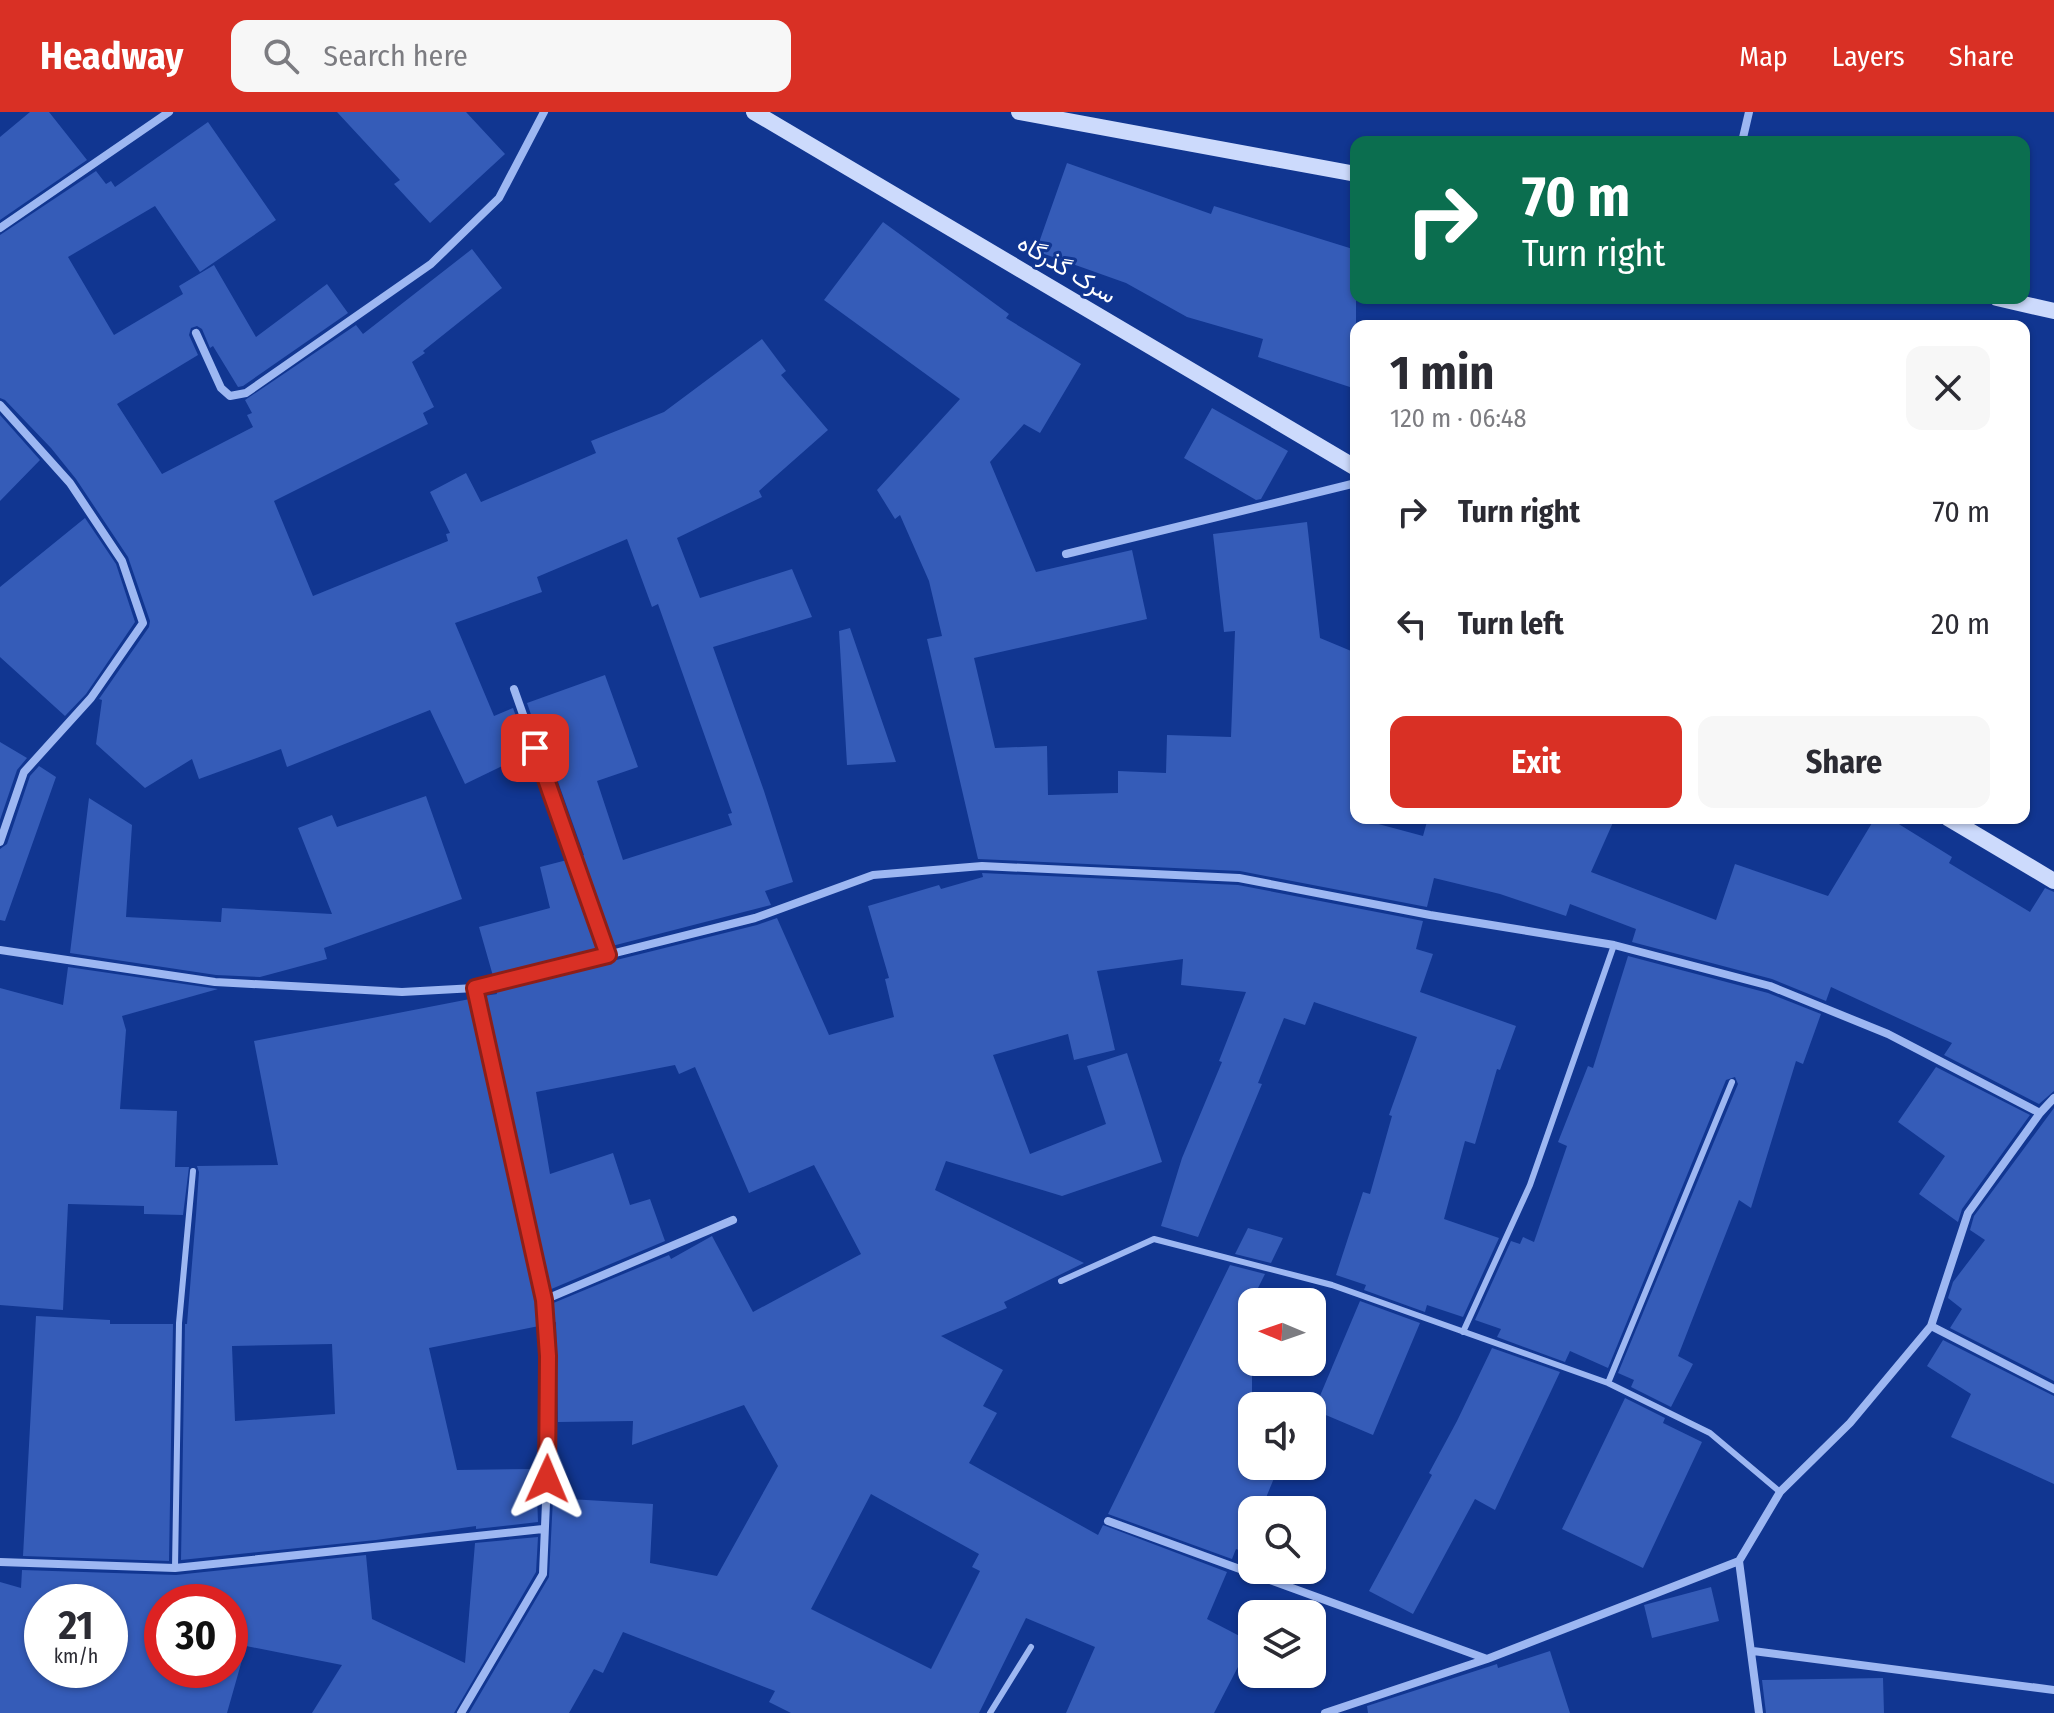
<!DOCTYPE html>
<html lang="en">
<head>
<meta charset="utf-8">
<style>
	body { margin:0; font-family:"Fira Sans Condensed",Vazirmatn,sans-serif; background:#f7f7f7; color:#2b2b33; height:100vh; display:flex; flex-direction:column; font-size:30px; white-space:nowrap }
	* { box-sizing:border-box; margin:0 }
	p { font-size:26px; color:#7c7c81 }
	.icon { flex:none; width:44px; height:44px; fill:none; stroke:currentColor; stroke-width:2; stroke-linecap:round; stroke-linejoin:round }
	.map { position:relative; flex:1; overflow:hidden }
	.sheet { position:absolute; left:1350px; top:208px; width:680px; height:504px; display:flex; flex-direction:column; background:#fff; border-radius:16px; box-shadow:0 2px 6px #0004 }
	.sheet>* { flex:none }
	.banner { position:absolute; left:1350px; top:24px; width:680px; height:168px; border-radius:16px; box-shadow:0 2px 6px #0004; background:#0b6e4f; color:#fff; overflow:hidden }
	.needle { width:52px; rotate:272deg }
	.buttons { position:absolute; left:1238px; top:1176px; display:grid; gap:16px }
	.buttons a { display:grid; place-items:center; width:88px; height:88px; border-radius:16px; background:#fff; box-shadow:0 2px 6px #0004; font-size:40px }
	.speed { position:absolute; left:24px; top:1472px; display:flex; gap:16px; font-size:40px; font-weight:700; text-align:center }
	.speed>* { display:grid; place-content:center; width:104px; height:104px; border-radius:50%; background:#fff; box-shadow:0 2px 6px #0004; line-height:1 }
	.speed small { font-size:20px; font-weight:400 }
	.speed .limit { border:12px solid #d22; background:#fff; color:#111 }
	.pin { position:absolute; display:grid; place-items:center; width:68px; height:68px; color:#fff; margin:-34px; border-radius:16px; box-shadow:0 4px 12px #0006 }
	.me { position:absolute; width:88px; margin:-44px; rotate:1deg; stroke-linejoin:round; filter:drop-shadow(0 0 6px #0008) }
	.turn { display:flex; align-items:center; gap:28px; height:168px; padding:0 40px; font-size:36px }
	.turn .icon { width:104px; height:104px; stroke-width:2.5 }
	.turn b { display:block; font-size:56px; line-height:68px }
	.round { display:grid; place-items:center; flex:none; width:84px; height:84px; border-radius:16px; background:#f7f7f7 }
	.headline { display:flex; align-items:center; justify-content:space-between; height:136px; padding:0 40px }
	h1 { font-size:48px; font-weight:700; line-height:60px }
	.button { display:flex; gap:16px; margin-top:auto; padding:16px 40px }
	.button a { flex:1; height:92px; border-radius:16px; background:#d93025; color:#fff; font-size:32px; font-weight:700; line-height:92px; text-align:center }
	.button a+a { background:#f7f7f7; color:#2b2b33 }
	ul { padding:0; list-style:none }
	li { display:flex; align-items:center; gap:24px; height:112px; padding:0 40px }
	li div { flex:1 }
	li b { display:block; font-size:30px }
	li em { font-style:normal }
	header { display:flex; align-items:center; gap:48px; box-sizing:border-box; height:112px; padding:0 40px; background:#d93025; color:#fff }
	header strong { font-size:38px }
	nav { display:flex; gap:44px; margin-inline-start:auto; font-size:28px }
	.search { width:560px; height:72px; background:#f7f7f7; display:flex; align-items:center; gap:20px; box-sizing:border-box; padding:0 28px; border-radius:16px; color:#7c7c81; font-size:30px }
	.map>svg:first-child { display:block }
	.building { fill:#355cb8; fill-rule:evenodd }
	.lines { fill:none; stroke-linecap:round; stroke-linejoin:round }
	.lane { stroke:#9db7f2; stroke-width:6 }
	.street { stroke:#9db7f2; stroke-width:8 }
	.secondary { stroke:#ccdafc; stroke-width:16 }
	.route-casing { stroke:#8d1f18; stroke-width:20 }
	.route { stroke:#d93025; stroke-width:14 }
	.labels { text-anchor:middle; dominant-baseline:central; stroke-width:6; stroke-linejoin:round; paint-order:stroke }
	.street-label { font-size:24px; fill:#fff; stroke:#113691 }
</style>
</head>
<body>
<header>
<strong>Headway</strong>
<div class="search"><svg class="icon" aria-label="search" viewBox="0 0 24 24"><circle cx="10" cy="10" r="6"/><path d="M15 15l6 6"/></svg>Search here</div>
<nav><a>Map</a><a>Layers</a><a>Share</a></nav>
</header>
<div class="map">
<svg width="2054" height="1601" viewBox="0 0 2054 1601">
	<rect width="100%" height="100%" fill="#113691"/>
	<!-- building -->
	<path class="building" d="M30 0H49L87 48 0 108V25Z
		M337 0H466L505 42 430 111 394 72 400 68Z
		M208 10 276 108 200 160 155 94 68 145 114 223 183 182 179 174 214 153 256 225 327 172 348 201 243 274 238 275 213 234 210 236 202 217 197 214 191 216 189 223 198 243 117 292 162 362 253 315 247 303 252 301 245 288 356 213 363 222 472 137 502 176 423 239 425 241 412 250 434 295 423 301 428 312 274 389 313 484 448 429 446 422 450 421 430 380 466 361 481 390 596 341 591 329 664 300 762 227 786 259 781 263 828 318 759 379 762 385 677 426 700 486 792 457 812 505 713 535 764 679 793 770 765 779 771 793 612 834 580 744 584 743 545 633 542 634 527 591 605 563 638 655 597 669 623 748 732 713 728 702 732 701 658 492 652 495 627 427 537 465 542 480 455 511 494 604 513 596 529 641 465 672 430 598 287 655 281 637 199 667 192 647 145 676 96 632 102 588 99 587 149 515 150 509 128 445 76 367 51 336 5 288 0 286V123L96 59 106 72 111 69 115 75Z
		M1067 51 1211 102 1214 94 1356 138V277L1258 245 1263 227 1187 205 1126 171 1036 139Z
		M883 110 1009 202 1006 206 1081 252 1040 321 1024 312 990 350 1036 460 1132 438 1147 507 974 546 995 636 1047 634 1048 683 1118 681V659L1166 661 1167 623 1231 625 1235 519 1224 520 1213 422 1307 410 1320 526 1356 541V706L1423 724 1428 706H1615L1591 760 1716 808 1735 752 1828 784 1875 706H1889L1952 745 1949 751 2030 800 2045 776 2054 780V979L2039 992 1944 943 1952 931 1831 875 1826 889 1772 867 1632 830 1636 817 1570 792 1566 804 1500 782 1434 766 1427 795 1240 759 978 747 927 527 942 524 929 469 900 403 895 407 877 378 960 287 824 188Z
		M1212 296 1288 339 1261 387 1256 388 1184 346Z
		M0 303 40 348 0 389Z
		M85 406 116 452 135 510 86 582 65 604 0 545V475Z
		M850 516 896 650 847 653 839 519Z
		M0 630 27 646 17 658 0 708Z
		M39 654 56 665 5 809 0 808V737L7 732 30 664Z
		M426 684 462 787 324 836 327 847 260 865 216 863 70 841 89 686 132 713 126 805 221 810 222 796 332 802 298 716 332 703 337 715Z
		M567 748 599 838 493 864 479 815 550 796 540 755Z
		M982 761 1238 773 1423 809 1416 837 1433 842 1420 880 1516 914 1500 958 1497 957 1475 1032 1465 1029 1444 1107 1499 1126 1463 1205 1427 1193 1425 1200 1364 1178 1366 1173 1336 1163 1363 1080 1370 1082 1392 1004 1389 1003 1417 925 1314 890 1305 913 1284 906 1258 971 1262 972 1198 1125 1161 1114 1182 1046 1222 950 1219 949 1246 880 1181 873 1183 847 1097 859 1115 938 1074 948 1068 922 993 943 1030 1042 1106 1012 1087 954 1127 941 1162 1050 1062 1084 946 1049 935 1078 1084 1151 1004 1190 1007 1196 941 1224 1003 1258 983 1294 997 1301 969 1351 1098 1423 1103 1413 1227 1460 1207 1507 1251 1530 1214 1601H1066L1095 1535 1026 1506 979 1601H791L769 1590 775 1579 623 1520 603 1561 594 1557 569 1601H469L549 1465 553 1386 653 1392 650 1451 717 1464 778 1354 744 1293 632 1333 633 1309 558 1310 556 1210 553 1211 551 1192 669 1143 671 1147 712 1124 753 1200 861 1142 814 1053 749 1081 695 955 679 962 675 953 536 980 550 1062 613 1041 630 1093 650 1087 665 1129 549 1178 484 884 497 882 496 878 757 813 777 806 829 923 894 905 885 867 889 866 868 794 939 773 941 777 983 765ZM871 1382 979 1442 972 1455 980 1459 931 1557 811 1497Z
		M1628 844 1768 881 1821 902 1803 952 1796 949 1751 1096 1739 1088 1678 1244 1693 1252 1671 1295 1631 1275 1634 1268 1618 1261 1738 972 1735 965 1726 968 1608 1256 1570 1239 1565 1250 1497 1225 1501 1217 1475 1208 1511 1129 1520 1132 1523 1125 1534 1130 1567 1034 1558 1030 1588 954 1593 956Z
		M68 855 218 877 122 904 126 918 120 997 177 999 175 1055H189L183 1103 144 1102V1094L68 1092 63 1198 0 1193V876L63 893Z
		M470 887 537 1189 539 1214 429 1236 457 1358 536 1357 538 1410 476 1417V1414L376 1428 181 1448 185 1212H187L196 1103 199 1060 197 1054 278 1053 254 929ZM332 1232 335 1302 235 1309 232 1234Z
		M1936 955 2030 1003 1962 1097 1958 1110 1919 1082 1945 1044 1898 1010Z
		M2054 996V1269L1950 1216 1962 1197 1948 1186 1953 1170 1985 1128 1970 1118 1974 1104Z
		M1248 1116 1283 1126 1271 1151 1235 1142Z
		M1230 1153 1265 1162 1252 1188V1354H1279L1261 1398H1252V1420L1244 1440 1236 1437 1232 1447 1108 1402Z
		M1360 1189 1420 1211 1373 1323 1314 1298Z
		M36 1204 110 1208V1212H173L169 1449 23 1444Z
		M1943 1228 2054 1284V1372L1951 1325 1971 1282 1927 1254Z
		M1492 1236 1560 1260 1495 1398 1475 1387 1413 1502 1369 1479 1432 1363 1429 1361 1457 1309Z
		M1625 1286 1665 1306 1663 1311 1702 1330 1643 1456 1562 1417Z
		M538 1425 536 1460 454 1601H312L342 1553 246 1534 227 1601H0V1470L21 1476 22 1458 176 1463 366 1443 372 1507 465 1551 475 1431ZM42 1490H110V1558H42ZM162 1490H230V1558H162Z
		M1711 1475 1719 1509 1652 1526 1644 1493Z
		M1550 1539 1570 1601H1368L1367 1594 1497 1552 1498 1556Z
		M1883 1566 1884 1601H1766L1762 1568Z"/>
	<g class="lines">
		<!-- lane -->
		<path class="lane" d="M1061 1169 1154 1127 1332 1173 1608 1271 1710 1321 1780 1380
			M1463 1220 1530 1073 1614 833
			M1608 1271 1732 970
			M175 1456 179 1211 193 1059
			M990 1601 1031 1535"/>
		<!-- street -->
		<path class="street" d="M1742 30 1749 0
			M0 116 169 0
			M196 221 221 276 230 284 246 281 431 152 499 86 544 0
			M0 293 70 371 122 449 143 511 91 586 24 660 0 730
			M1066 442 1356 371
			M514 577 608 843
			M0 838 215 870 402 880 475 876 755 806 873 763 982 754 1239 766 1430 803 1614 833 1770 874 1888 922 2040 1001
			M544 1188 733 1108
			M1931 1214 2054 1277
			M1108 1409 1487 1547
			M1739 1449 1759 1601
			M0 1450 175 1456 543 1417
			M1753 1539 2054 1578
			M461 1601 543 1462 547 1367 548 1244 544 1188 475 876
			M1325 1601 1487 1547 1739 1449 1780 1380 1850 1311 1931 1214 1968 1101 2040 1001 2054 986"/>
		<!-- secondary -->
		<path class="secondary" d="M754 0 1356 356
			M1019 0 1356 62
			M1997 186 2054 199
			M1948 706 2054 769"/>
	</g>
	<g class="lines">
		<defs>
			<path id="route" d="M535 636 608 843 475 876 544 1188 548 1244 547 1367"/>
		</defs>
		<!-- route casing -->
		<use href="#route" class="route-casing"/>
		<!-- route -->
		<use href="#route" class="route"/>
	</g>
	<g class="labels">
		<!-- street labels -->
		<g class="street-label">
			<text transform="translate(1067 157) rotate(31)">سرک گذرگاه</text>
		</g>
	</g>
</svg>
<div class="buttons">
<a><svg class="needle" viewBox="-14 -14 28 28"><path d="M0-13l5 13h-10z" fill="#e53935"/><path d="M0 13l5-13h-10z" fill="#7c7c81"/></svg></a>
<a><svg class="icon" aria-label="sound" viewBox="0 0 24 24"><path d="M4 9h4l5-4v14l-5-4H4zM17 9q2 3 0 6"/></svg></a>
<a><svg class="icon" aria-label="search" viewBox="0 0 24 24"><circle cx="10" cy="10" r="6"/><path d="M15 15l6 6"/></svg></a>
<a><svg class="icon" aria-label="layers" viewBox="0 0 24 24"><path d="M12 4l9 5-9 5-9-5zM3 14l9 5 9-5"/></svg></a>
</div>
<div class="speed"><div>21<small>km/h</small></div><div class="limit">30</div></div>
<div class="pin" style="left:535px;top:636px;background:#d93025"><svg class="icon" aria-label="arrive" viewBox="0 0 24 24"><path d="M6 21V4h12l-3 4 3 4H6"/></svg></div>
<svg class="me" style="left:547px;top:1367px" viewBox="-20 -20 40 40"><path d="M0-17L14 15 0 8-14 15z" fill="#d93025" stroke="#fff" stroke-width="4"/></svg>
<div class="banner">
<div class="turn"><svg class="icon" aria-label="right" viewBox="0 0 24 24"><path d="M7 20v-9h11M14 6l5 5-5 5"/></svg><div><b>70 m</b>Turn right</div></div>
</div>
<section class="sheet">
<div class="headline"><div><h1>1 min</h1><p>120 m · 06:48</p></div><a class="round"><svg class="icon" aria-label="close" viewBox="0 0 24 24"><path d="M6 6l12 12M18 6L6 18"/></svg></a></div>
<ul>
<li><svg class="icon" aria-label="right" viewBox="0 0 24 24"><path d="M7 20v-9h11M14 6l5 5-5 5"/></svg><div><b>Turn right</b></div><em>70 m</em></li>
<li><svg class="icon" aria-label="left" viewBox="0 0 24 24"><path d="M17 20v-9H6M10 6l-5 5 5 5"/></svg><div><b>Turn left</b></div><em>20 m</em></li>
</ul>
<div class="button"><a>Exit</a><a>Share</a></div>
</section>
</div>
</body>
</html>
